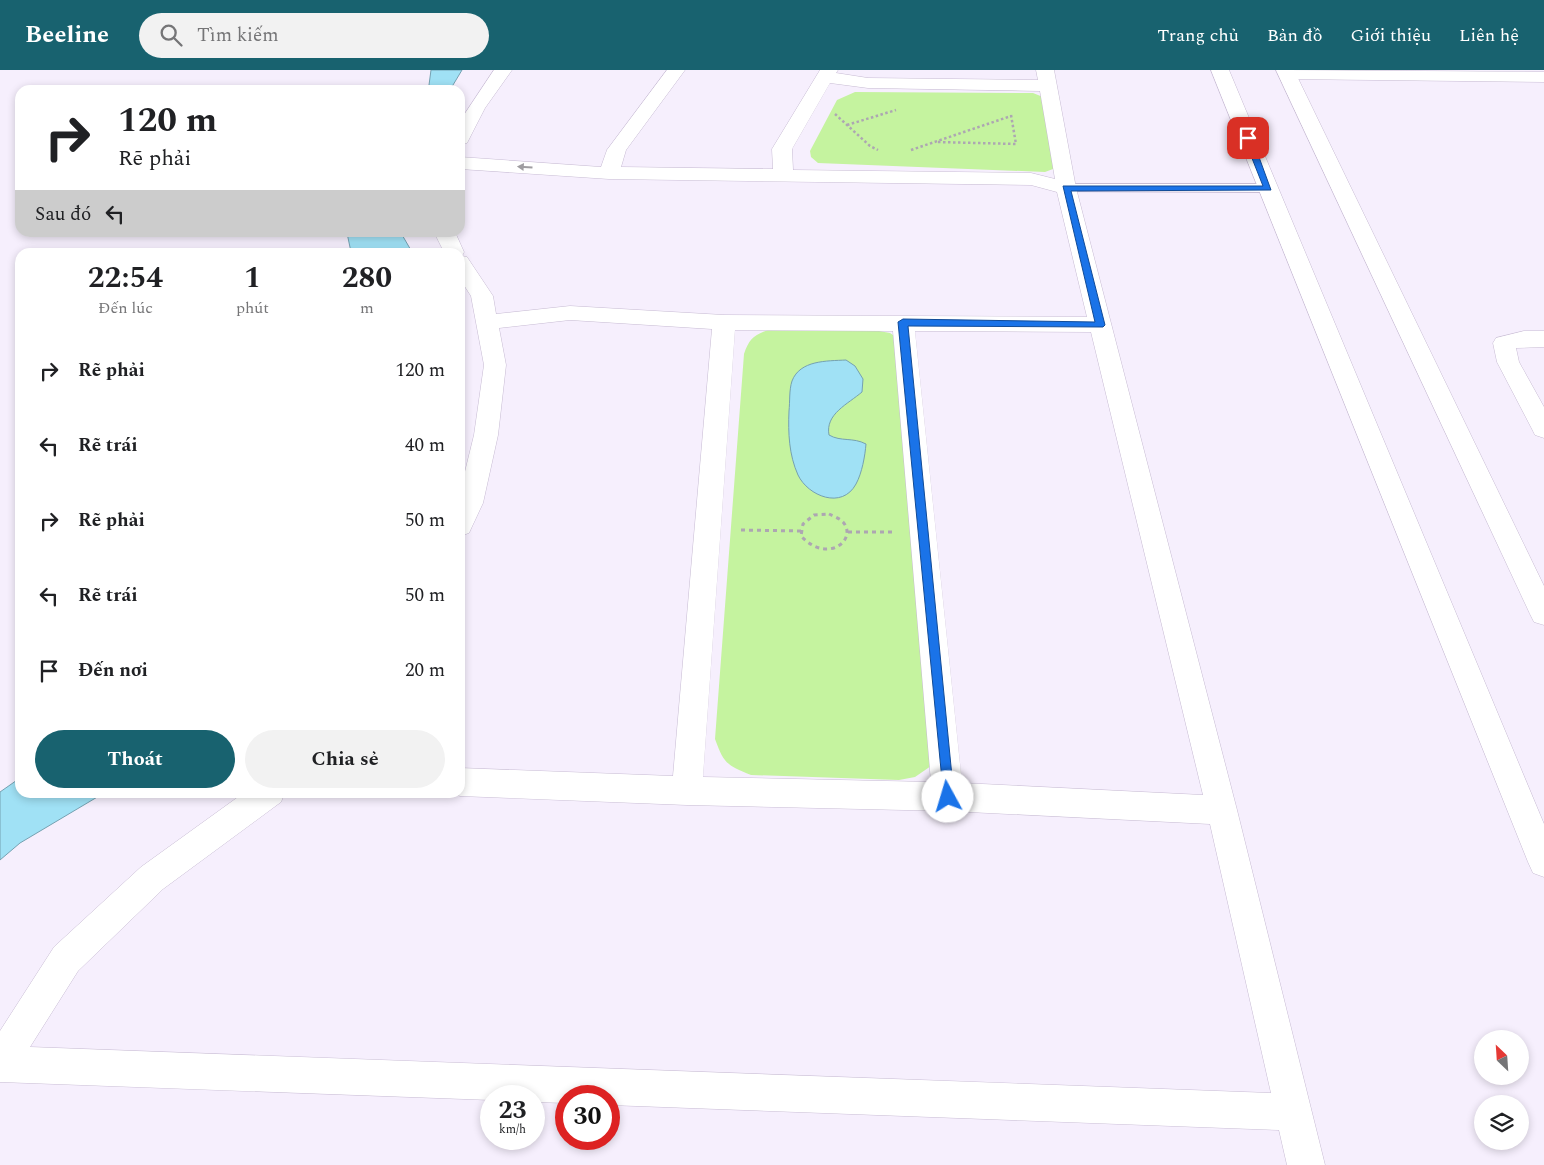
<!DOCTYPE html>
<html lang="vi">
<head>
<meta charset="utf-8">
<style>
	body { margin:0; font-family:Spectral,serif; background:#f2f2f2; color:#202124; height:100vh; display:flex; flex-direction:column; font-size:19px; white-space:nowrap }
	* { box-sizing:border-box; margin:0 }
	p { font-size:16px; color:#757577 }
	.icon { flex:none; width:28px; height:28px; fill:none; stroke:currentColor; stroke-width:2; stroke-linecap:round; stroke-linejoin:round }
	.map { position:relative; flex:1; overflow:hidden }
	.panel { position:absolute; left:15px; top:178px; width:450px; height:550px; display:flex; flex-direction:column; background:#fff; border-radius:15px; box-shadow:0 2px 8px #0003 }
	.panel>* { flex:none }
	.top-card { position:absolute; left:15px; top:15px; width:450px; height:152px; border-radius:15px; box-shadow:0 2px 8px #0003; background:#fff; color:#202124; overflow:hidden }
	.needle { width:32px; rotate:335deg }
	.tools { position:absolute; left:1474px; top:960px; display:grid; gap:10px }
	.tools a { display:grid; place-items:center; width:55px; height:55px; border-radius:50%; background:#fff; box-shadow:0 2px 8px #0003; font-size:25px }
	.speed { position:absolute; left:480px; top:1015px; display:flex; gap:10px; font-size:25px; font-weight:700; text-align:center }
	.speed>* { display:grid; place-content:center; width:65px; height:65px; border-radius:50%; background:#fff; box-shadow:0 2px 8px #0003; line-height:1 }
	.speed small { font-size:12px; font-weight:400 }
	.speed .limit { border:8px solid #d22; background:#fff; color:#111 }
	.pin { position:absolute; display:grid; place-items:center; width:42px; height:42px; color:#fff; margin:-21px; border-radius:10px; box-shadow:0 2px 8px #0006 }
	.me { position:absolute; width:55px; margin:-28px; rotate:354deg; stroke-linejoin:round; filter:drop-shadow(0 0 4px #0008) }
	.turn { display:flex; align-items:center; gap:18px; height:105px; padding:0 20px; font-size:22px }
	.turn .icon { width:65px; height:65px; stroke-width:2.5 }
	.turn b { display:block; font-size:35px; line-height:42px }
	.then { display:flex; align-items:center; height:48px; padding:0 20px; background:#0003; gap:10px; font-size:19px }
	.eta { display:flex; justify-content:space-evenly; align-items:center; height:85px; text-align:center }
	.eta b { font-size:30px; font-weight:700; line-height:35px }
	.primary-button { display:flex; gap:10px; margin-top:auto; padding:10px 20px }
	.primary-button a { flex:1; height:58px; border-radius:30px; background:#18626f; color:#fff; font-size:20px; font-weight:700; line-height:58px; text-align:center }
	.primary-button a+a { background:#f2f2f2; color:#202124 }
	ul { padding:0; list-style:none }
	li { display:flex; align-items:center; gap:15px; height:75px; padding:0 20px }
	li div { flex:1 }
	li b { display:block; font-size:19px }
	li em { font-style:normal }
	header { display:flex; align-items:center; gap:30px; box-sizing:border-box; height:70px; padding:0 25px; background:#18626f; color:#fff }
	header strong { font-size:24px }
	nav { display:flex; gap:28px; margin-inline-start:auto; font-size:18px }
	.search { width:350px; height:45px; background:#f2f2f2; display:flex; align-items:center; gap:12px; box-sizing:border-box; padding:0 18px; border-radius:28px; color:#757577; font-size:19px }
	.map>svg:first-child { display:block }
	.green { fill:#c5f39f }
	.water { fill:#a0e1f5; stroke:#75a1b1 }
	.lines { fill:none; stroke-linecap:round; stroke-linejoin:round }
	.service-casing { stroke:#c7bbd3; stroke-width:2 }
	.minor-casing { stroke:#c7bbd3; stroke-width:1 }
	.tertiary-casing { stroke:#c7bbd3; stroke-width:1 }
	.path-far1 { stroke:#ada6b2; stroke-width:2.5; stroke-dasharray:2.5 2.5; stroke-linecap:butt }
	.path { stroke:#ada6b2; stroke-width:3; stroke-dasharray:4 4; stroke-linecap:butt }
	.service { fill:#fff; fill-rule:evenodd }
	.minor { fill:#fff; fill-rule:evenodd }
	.tertiary { fill:#fff; fill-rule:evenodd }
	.oneway { fill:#9f9da1 }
	.route { fill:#1a73e8; stroke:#114b97 }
</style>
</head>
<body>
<header>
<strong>Beeline</strong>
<div class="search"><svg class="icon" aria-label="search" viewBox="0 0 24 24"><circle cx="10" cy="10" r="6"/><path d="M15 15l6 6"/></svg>Tìm kiếm</div>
<nav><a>Trang chủ</a><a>Bản đồ</a><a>Giới thiệu</a><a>Liên hệ</a></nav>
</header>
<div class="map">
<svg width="1544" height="1095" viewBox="0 0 1544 1095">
	<rect width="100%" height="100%" fill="#f6effd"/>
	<!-- green -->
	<path class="green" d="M855 22 1033 23 1043 27 1060 91 1053 99 1045 102 818 93 811 87 810 81 837 30Z
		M768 260 879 261 890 263 899 269 931 696 915 707 899 710 751 705C727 695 724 694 715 669L744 284C749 269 754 265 768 260Z"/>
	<!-- water -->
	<path class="water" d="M431 0H462L450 20H425L429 15Z
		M347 163H401L412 182H351Z
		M846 290 855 296 863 309 862 322C848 334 825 344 829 365 841 372 853 367 866 374 865 386 862 403 856 414 842 440 808 426 798 405 789 385 788 363 789 341 790 332 789 320 792 311 800 290 827 291 846 290Z
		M20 708V722L104 723 20 773 0 790V722Z"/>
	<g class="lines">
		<defs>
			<path id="service" d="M1066 114H1269L1276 118 1269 122 1061 121 1059 118 1061 115Z"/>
			<path id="minor" d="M494 0H512L485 38 467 73 460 75V51Z
				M667 0H685L626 80 621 97 773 99 772 79 820 0H838L836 3 868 8 1038 10 1036 0H1054L1076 118 1237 740 1325 1095H1287L1279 1060 609 1035V1026H566V1033L534 1032V1026H491V1030L0 1012V961L54 877 141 797 245 722H285L281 732 163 819 78 901 30 977 1271 1023 1210 754 948 741 687 735 460 726 451 722H460V698L673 706 712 259 570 250 499 258 506 295 498 365 483 433 469 463 460 466V422L474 365 484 295 471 226 460 209V182H444L434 162H455L464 182 462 186 467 187 493 226 496 244 570 236 724 245 1087 247 1057 122 1031 115 609 109 460 99V87L601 97 607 80ZM830 13 868 18 1040 21 1055 109 1031 103 793 100 792 79ZM735 260 893 261 931 712 703 707ZM915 261 1091 262 1203 725 962 713Z
				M1211 0H1229L1544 754V807L1533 803 1528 792Z
				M1282 0 1544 2V12L1287 9 1281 8 1278 4Z
				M1524 261H1544V277L1516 278 1519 292 1544 337V368L1535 365 1532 359 1497 292 1493 273 1496 268Z"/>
			<path id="tertiary" d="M1276 0H1294L1544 516V555L1534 552 1530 544Z"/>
		</defs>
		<!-- service casing -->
		<use href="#service" class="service-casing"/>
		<!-- minor casing -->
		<use href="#minor" class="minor-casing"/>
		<!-- tertiary casing -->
		<use href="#tertiary" class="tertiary-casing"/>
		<!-- path-far1 -->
		<path class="path-far1" d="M835 44 870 76 878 80
			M847 55 896 40
			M938 72 1016 74 1011 45
			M911 80 1011 46"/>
		<!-- path -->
		<path class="path" d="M829 444C833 446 839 448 843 452 858 469 828 495 801 466L803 454 814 445Z
			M741 460 801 461
			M848 462H892"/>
		<!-- service -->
		<use href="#service" class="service"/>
		<!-- minor -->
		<use href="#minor" class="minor"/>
		<!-- tertiary -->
		<use href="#tertiary" class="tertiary"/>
	</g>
	<!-- one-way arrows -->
	<defs><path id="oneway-solid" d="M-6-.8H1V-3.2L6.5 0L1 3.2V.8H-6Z" transform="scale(1.25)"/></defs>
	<use class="oneway" href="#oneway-solid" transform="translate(525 97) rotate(-176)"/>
	<!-- route -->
	<path class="route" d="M1248 65 1252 68 1271 120 1071 121 1105 255 1103 257 908 256 954 727 953 731H944L898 252 903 249 1095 252 1063 116H1263L1244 68Z"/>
</svg>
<div class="tools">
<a><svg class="needle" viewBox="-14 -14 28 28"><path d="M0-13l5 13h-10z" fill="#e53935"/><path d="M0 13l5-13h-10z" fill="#757577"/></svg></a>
<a><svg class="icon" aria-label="layers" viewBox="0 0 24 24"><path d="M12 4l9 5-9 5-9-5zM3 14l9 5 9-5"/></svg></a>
</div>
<div class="speed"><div>23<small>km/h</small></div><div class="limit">30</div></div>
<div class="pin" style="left:1248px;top:68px;background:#d93025"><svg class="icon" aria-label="arrive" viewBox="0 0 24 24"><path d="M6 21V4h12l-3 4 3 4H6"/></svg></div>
<svg class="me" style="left:948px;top:727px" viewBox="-20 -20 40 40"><circle r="19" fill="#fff"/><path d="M0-13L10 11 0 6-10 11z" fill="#1a73e8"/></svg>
<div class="top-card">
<div class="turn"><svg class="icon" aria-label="right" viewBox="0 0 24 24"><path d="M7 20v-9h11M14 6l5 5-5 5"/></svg><div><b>120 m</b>Rẽ phải</div></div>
<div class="then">Sau đó<svg class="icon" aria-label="left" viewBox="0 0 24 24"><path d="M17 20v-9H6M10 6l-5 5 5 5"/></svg></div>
</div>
<section class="panel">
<div class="eta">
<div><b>22:54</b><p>Đến lúc</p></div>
<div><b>1</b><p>phút</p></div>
<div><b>280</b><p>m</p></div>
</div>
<ul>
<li><svg class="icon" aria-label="right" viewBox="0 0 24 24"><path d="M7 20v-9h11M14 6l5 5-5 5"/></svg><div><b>Rẽ phải</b></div><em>120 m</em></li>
<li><svg class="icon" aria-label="left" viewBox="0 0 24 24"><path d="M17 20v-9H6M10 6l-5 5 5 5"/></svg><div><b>Rẽ trái</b></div><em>40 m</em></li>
<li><svg class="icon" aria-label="right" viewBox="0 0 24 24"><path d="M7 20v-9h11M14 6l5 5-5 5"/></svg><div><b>Rẽ phải</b></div><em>50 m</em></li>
<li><svg class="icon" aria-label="left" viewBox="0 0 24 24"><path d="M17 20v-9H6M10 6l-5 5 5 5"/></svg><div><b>Rẽ trái</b></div><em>50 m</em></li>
<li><svg class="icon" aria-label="arrive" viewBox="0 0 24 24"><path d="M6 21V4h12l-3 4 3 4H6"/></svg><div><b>Đến nơi</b></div><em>20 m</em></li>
</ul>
<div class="primary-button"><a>Thoát</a><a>Chia sẻ</a></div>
</section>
</div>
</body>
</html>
